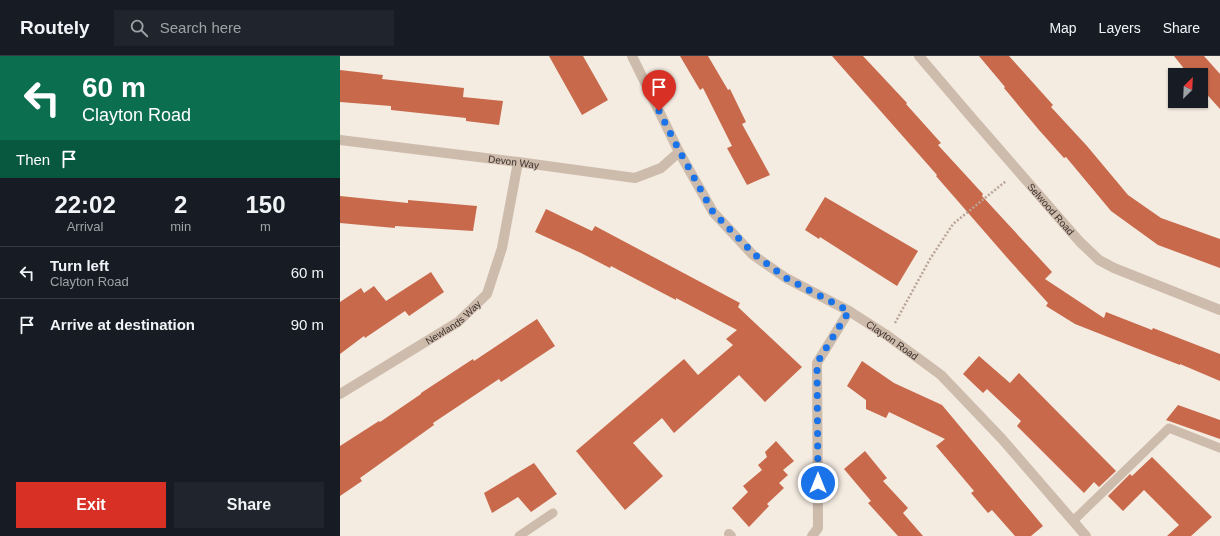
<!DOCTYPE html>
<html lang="en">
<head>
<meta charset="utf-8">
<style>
	body { margin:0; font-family:Helvetica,sans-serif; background:#20242c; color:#f1f3f6; height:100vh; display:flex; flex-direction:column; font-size:15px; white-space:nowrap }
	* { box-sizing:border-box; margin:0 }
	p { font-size:13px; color:#9ea1a6 }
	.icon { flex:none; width:22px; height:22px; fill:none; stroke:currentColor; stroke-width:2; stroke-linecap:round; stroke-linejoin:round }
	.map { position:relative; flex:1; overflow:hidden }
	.details { display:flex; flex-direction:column; background:#171b24; width:340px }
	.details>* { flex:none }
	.top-card { background:#0b6e4f; color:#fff; overflow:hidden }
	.needle { width:26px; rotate:24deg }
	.tools { position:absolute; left:828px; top:12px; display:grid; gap:8px }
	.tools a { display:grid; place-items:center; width:40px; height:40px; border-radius:0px; background:#171b24; box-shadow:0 1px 3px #0004; font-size:20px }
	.pin { position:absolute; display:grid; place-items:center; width:34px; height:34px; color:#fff; margin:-41px -17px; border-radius:50% 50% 50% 0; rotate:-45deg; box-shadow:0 0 4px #0007 }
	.pin .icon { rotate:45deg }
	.me { position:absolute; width:44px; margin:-22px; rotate:0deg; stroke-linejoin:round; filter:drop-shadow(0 0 3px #0008) }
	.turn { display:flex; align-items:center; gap:14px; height:84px; padding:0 16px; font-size:18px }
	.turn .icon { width:52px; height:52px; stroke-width:2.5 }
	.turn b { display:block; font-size:28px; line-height:34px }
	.then { display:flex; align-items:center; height:38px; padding:0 16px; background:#0003; gap:8px; font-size:15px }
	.eta { display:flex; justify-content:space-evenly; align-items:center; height:68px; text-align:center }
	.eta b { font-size:24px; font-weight:700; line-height:28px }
	.cta { display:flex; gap:8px; margin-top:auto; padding:8px 16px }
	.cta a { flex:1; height:46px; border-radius:0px; background:#d93025; color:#fff; font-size:16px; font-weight:700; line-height:46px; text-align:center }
	.cta a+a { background:#20242c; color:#f1f3f6 }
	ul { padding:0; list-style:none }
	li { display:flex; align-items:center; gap:12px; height:52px; padding:0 16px; border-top:1px solid #363941 }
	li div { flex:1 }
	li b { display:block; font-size:15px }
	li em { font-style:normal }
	header { display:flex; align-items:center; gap:24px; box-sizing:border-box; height:56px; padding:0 20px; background:#171b24; border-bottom:1px solid #363941 }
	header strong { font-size:19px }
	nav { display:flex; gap:22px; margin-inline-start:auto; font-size:14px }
	.search { width:280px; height:36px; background:#20242c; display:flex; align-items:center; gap:10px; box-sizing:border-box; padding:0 14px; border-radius:0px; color:#9ea1a6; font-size:15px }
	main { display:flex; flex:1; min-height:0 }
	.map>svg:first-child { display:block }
	.building { fill:#c8694b }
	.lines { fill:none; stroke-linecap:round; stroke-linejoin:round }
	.path { stroke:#b9a596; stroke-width:2.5; stroke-dasharray:2 2; stroke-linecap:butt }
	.service { stroke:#cdbbac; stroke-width:9 }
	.minor { stroke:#cdbbac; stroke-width:10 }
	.tertiary { stroke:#cdbbac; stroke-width:10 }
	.route { stroke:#1a73e8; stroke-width:7; stroke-dasharray:0 12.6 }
	.labels { text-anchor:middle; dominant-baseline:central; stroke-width:3; stroke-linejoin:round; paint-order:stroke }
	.street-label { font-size:10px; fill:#3b302b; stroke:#fbf5ee }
</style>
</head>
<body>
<header>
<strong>Routely</strong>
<div class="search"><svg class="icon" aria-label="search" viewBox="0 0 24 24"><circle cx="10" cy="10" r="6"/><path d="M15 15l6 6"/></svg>Search here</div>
<nav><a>Map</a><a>Layers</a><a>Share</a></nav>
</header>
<main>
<section class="details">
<div class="top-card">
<div class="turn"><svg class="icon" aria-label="left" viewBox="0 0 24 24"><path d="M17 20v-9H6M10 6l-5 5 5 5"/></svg><div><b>60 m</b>Clayton Road</div></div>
<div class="then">Then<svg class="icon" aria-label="arrive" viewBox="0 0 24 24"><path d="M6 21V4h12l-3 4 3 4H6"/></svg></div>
</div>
<div class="eta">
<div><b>22:02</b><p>Arrival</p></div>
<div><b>2</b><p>min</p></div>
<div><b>150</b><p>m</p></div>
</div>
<ul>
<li><svg class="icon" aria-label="left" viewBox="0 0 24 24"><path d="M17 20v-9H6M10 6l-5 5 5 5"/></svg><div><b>Turn left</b><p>Clayton Road</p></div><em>60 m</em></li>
<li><svg class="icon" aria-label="arrive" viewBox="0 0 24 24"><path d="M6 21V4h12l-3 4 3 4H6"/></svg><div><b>Arrive at destination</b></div><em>90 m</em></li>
</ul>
<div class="cta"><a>Exit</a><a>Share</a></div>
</section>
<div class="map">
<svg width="880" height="480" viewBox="0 0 880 480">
	<rect width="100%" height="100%" fill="#f4ebe1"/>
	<!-- building -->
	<path class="building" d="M209 0H243L268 44 242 59Z
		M340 0H368L388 34 390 33 406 66 402 68 430 119 407 129 387 92 392 90 363 32 360 34Z
		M492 0H523L567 47 566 48 601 87 598 89 643 138 642 140 712 216 705 223 764 262 766 256 812 274 813 272 880 298V325L840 308V309L801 294 735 268 706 250 708 247 670 205 596 120 597 119Z
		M639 0H669L713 49 711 51 747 90 788 139 821 162 880 183V212L818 189 771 155 726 101 724 102 699 74 664 32 665 31Z
		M834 0H864L880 18V53L861 32V19H849Z
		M0 14 43 19 42 23 124 32 123 41 163 45 159 69 126 65V62L51 54V50L0 46Z
		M0 140 68 147V144L137 150 133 175 55 170V172L0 167Z
		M485 141 578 195 557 230 480 181 479 183 465 174Z
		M206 153 252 175 255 170 400 247 398 251 462 311 425 346 399 319 334 377 322 362 293 387 323 420 285 454 236 395 344 303 358 319 393 289 386 283 397 274 336 242V244L271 210 270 212 241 197 195 176Z
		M91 216 104 236 69 260 65 255 25 282 24 280 0 298V246L21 232 24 237 34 230 46 245Z
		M197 263 215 290 161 326 159 323 93 367 94 369 20 422 22 425 0 440V390L39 365 40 366 81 338V337L133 303 134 305Z
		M639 300 670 327 679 317 776 415 759 431 754 426 744 437 677 370 681 365 647 333 643 337 623 318Z
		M522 305 554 327 602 349 703 470 691 480H675L652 454 648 457 631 437 634 435 596 390 605 383 549 356 546 362 526 353V344L507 330Z
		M838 349 880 364V383L826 364Z
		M436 385 454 405 443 414 448 419 439 427 444 432 427 448 429 450 409 471 392 452 408 436 403 430 422 414 418 409 427 401 425 396Z
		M525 395 547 422 543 425 568 452 563 457 583 480H558L528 447 531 445 504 413Z
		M812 401 872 461 851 480H827L839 469 804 434 783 455 768 440 790 418 792 420Z
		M194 407 217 438 191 456 178 441 152 457 144 437Z"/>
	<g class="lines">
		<!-- path -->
		<path class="path" d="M555 267 590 203 613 168 666 125"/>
		<!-- service -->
		<path class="service" d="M733 465 829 372 880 392
			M179 480 213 457"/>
		<!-- minor -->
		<g class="minor">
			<path id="s1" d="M579 0 632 62 740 186 759 204 774 212 880 254"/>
			<path id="s2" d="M0 84 178 106 295 122 321 112 339 96"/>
			<path id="s3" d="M0 338 118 266 147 238 162 192 178 106"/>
			<path d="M389 478 391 480"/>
			<path d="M472 480 478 472 477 307 509 255"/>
		</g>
		<!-- tertiary -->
		<path class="tertiary" id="s4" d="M292 0 339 96 373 156 413 199 446 222 509 255 548 280 601 319 662 383 746 480"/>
	</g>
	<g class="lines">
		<!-- route -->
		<path class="route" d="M319 55 340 96 373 156 414 198 446 222 509 255 477 307 478 427"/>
	</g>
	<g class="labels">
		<!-- street labels -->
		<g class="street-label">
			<text stroke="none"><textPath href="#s2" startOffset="175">Devon Way</textPath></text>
			<text stroke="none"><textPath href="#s1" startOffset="202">Selwood Road</textPath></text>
			<text stroke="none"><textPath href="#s3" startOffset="134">Newlands Way</textPath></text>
			<text stroke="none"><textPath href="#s4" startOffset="398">Clayton Road</textPath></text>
		</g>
	</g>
</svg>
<div class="tools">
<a><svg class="needle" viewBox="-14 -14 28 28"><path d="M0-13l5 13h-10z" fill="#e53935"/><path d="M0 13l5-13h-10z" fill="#9ea1a6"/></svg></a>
</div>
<div class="pin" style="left:319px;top:55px;background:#d93025"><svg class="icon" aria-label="arrive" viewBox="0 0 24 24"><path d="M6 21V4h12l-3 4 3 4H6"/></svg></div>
<svg class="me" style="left:478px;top:427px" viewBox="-20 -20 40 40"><circle r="17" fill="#1a73e8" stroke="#fff" stroke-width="3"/><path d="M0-11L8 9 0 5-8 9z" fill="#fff"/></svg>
</div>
</main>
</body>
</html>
